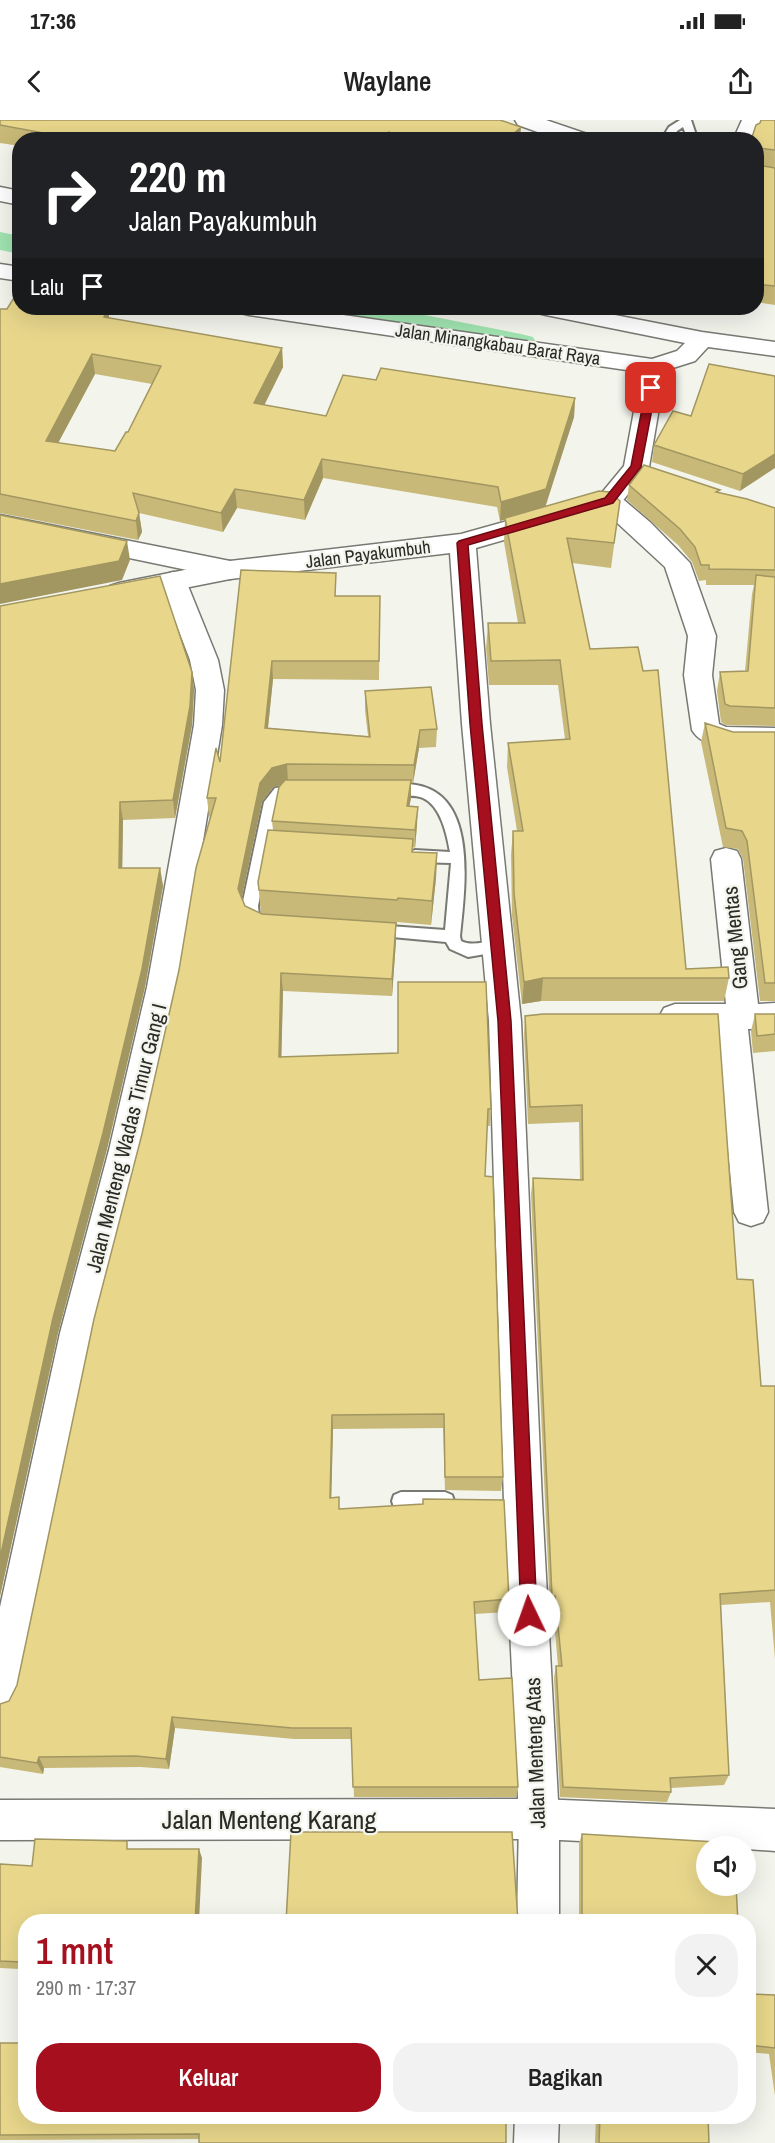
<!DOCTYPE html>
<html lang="id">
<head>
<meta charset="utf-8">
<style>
	body { margin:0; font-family:"Archivo Narrow",sans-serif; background:#f2f2f2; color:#222; height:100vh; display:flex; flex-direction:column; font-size:22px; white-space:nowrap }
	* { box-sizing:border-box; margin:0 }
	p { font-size:20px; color:#767676 }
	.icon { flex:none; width:33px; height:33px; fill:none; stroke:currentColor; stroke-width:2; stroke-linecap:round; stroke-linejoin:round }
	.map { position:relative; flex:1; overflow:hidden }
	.panel { position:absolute; left:18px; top:1794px; width:738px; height:210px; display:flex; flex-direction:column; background:#fff; border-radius:24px; box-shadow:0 6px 24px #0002 }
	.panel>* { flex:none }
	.hud { position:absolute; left:12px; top:12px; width:752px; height:183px; border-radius:24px; box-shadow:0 6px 24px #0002; background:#202124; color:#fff; overflow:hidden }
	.fabs { position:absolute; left:696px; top:1716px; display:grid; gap:12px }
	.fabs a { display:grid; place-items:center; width:60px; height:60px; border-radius:50%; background:#fff; box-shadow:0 6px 24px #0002; font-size:30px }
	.pin { position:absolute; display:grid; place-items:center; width:51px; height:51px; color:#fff; margin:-26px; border-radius:12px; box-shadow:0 3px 9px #0006 }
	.me { position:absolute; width:66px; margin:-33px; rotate:357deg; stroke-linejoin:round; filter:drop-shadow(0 0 4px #0008) }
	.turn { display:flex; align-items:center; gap:21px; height:126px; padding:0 18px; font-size:27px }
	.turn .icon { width:78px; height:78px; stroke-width:2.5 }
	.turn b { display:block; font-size:42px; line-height:51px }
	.then { display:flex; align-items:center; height:57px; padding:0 18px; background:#0003; gap:12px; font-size:22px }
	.round { display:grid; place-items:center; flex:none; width:63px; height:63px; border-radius:24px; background:#f2f2f2 }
	.head { display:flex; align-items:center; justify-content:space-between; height:102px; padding:0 18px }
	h1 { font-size:36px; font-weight:600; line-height:45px; color:#a60f1d }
	.cta { display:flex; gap:12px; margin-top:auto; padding:12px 18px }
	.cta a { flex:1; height:69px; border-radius:24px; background:#a60f1d; color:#fff; font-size:24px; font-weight:600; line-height:69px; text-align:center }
	.cta a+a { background:#f2f2f2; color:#222 }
	.status { display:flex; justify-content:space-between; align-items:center; height:42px; padding:0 30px; background:#fff; direction:ltr }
	.status svg { height:16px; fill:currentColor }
	header { display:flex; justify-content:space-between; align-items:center; height:78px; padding:0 18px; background:#fff; font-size:27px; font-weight:600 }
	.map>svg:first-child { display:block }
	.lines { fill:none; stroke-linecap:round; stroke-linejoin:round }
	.canal { fill:#a0e3b0; fill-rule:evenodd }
	.lane-casing { stroke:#787972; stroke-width:4 }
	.street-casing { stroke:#787972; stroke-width:3 }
	.secondary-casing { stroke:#787972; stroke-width:3 }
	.primary-casing { stroke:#787972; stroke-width:3 }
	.lane { fill:#fff; fill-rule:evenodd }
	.street { fill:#fff; fill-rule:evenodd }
	.secondary { fill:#fff; fill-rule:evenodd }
	.primary { fill:#fff; fill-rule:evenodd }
	.wall { fill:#c8b978; fill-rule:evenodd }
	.shaded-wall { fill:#a29661 }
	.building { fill:#e8d78b; stroke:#a29661; stroke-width:1.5; fill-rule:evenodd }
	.route { fill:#a60f1d; stroke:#6c0a13; stroke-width:1.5 }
	.labels { text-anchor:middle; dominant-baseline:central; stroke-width:4.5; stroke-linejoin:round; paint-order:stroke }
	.far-street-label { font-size:18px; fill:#2a2a27; stroke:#f3f4ec }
	.street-label { font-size:21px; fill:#2a2a27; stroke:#f3f4ec }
	.near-street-label { font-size:26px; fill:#2a2a27; stroke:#f3f4ec }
</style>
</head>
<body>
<div class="status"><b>17:36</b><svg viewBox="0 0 49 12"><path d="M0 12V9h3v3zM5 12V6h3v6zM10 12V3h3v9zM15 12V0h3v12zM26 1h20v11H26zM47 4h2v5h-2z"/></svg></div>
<header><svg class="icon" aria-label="back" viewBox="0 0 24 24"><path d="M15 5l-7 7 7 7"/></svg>Waylane<svg class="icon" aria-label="share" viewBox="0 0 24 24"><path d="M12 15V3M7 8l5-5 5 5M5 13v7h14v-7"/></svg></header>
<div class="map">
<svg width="775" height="2023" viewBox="0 0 775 2023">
	<rect width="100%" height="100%" fill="#f3f4ec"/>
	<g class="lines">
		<!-- canal -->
		<path class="canal" d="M0 112 20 116V134L0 130Z
			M328 188H389L521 214 533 217 537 224 533 231 521 234 344 198 333 195Z"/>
		<defs>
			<path id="lane" d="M680 0H691L695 12 692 20H681L685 12 683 7 677 11 672 20H661L669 7Z
				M406 664C480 666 465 767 460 816L461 821C475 828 489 818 503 823L506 827 503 831 468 837 450 829 446 822 370 815 367 811 370 807 375 805 445 810 451 743 415 742 410 740 408 736 410 732 415 730 450 732C447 715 441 686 423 678 411 672 390 681 383 670L390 665Z
				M298 665 305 670 303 674 284 677 278 684 258 786 259 796 268 803 265 807 260 809 248 803 242 786 264 682 275 668Z
				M401 1372H445L452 1375 454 1381 452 1387 445 1390H401L394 1387 392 1381 394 1375Z"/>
			<path id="street" d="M742 0H764L755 20H733Z
				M609 373 618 375 651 403 690 443 716 516 712 555 719 604 726 607 775 608V628C751 628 706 634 692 610L684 555 688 516 665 447 600 387 596 381 600 375Z
				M0 395 230 441 239 444 243 450 239 456 230 459 0 411Z
				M173 452 182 455 186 461 218 540 224 570 222 605 179 867 143 1030 96 1213 20 1576 14 1590 0 1596V1487L60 1213 109 1030 147 867 194 605 196 570 190 540 160 461 164 455Z
				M726 728 737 731 741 739 758 884 775 883V909H748L768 1092 763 1102 751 1106 739 1102 734 1092 716 909 675 910 664 906 659 897 664 888 675 884H726L711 739 715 731Z
				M539 1679 775 1689V1731L746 1729V1726L706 1727 539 1719 0 1720V1680Z"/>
			<path id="secondary" d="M654 240 663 242 666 247 649 347 618 387 476 428 490 604 521 901 542 1382 559 1699V1802H517L519 1699 504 1382 489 901 462 604 450 433 230 459 119 481 110 478 106 472 110 466 119 463 230 441 461 414 600 375 624 346 642 247 645 242Z
				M515 1996H559L558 2023H514Z"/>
			<path id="primary" d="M515 0H546L590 15 592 20H560L518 5Z
				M0 67 20 71V85L0 81Z
				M0 144 20 147V161L0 158Z
				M237 188H294L652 239 677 231 685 223 546 195 538 193 534 188H579L702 212 775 222V236L708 227 695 241 654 254 249 195 241 193Z"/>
		</defs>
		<!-- lane casing -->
		<use href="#lane" class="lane-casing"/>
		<!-- street casing -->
		<use href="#street" class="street-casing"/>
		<!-- secondary casing -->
		<use href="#secondary" class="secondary-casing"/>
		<!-- primary casing -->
		<use href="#primary" class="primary-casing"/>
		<!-- lane -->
		<use href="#lane" class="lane"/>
		<!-- street -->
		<use href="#street" class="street"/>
		<!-- secondary -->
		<use href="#secondary" class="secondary"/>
		<!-- primary -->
		<use href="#primary" class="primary"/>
	</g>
	<!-- wall -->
	<path class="wall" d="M0 0H500L520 20H20V26L0 23Z
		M775 0V185L756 182V20L760 3Z
		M0 189 109 198 282 228 283 247 264 285 326 296 376 260 575 278 574 297 545 386 620 381 611 448 572 443 590 529 686 849 729 858 724 881H541L522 884 512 796 511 734 513 711H517L507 647 508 623 565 619 558 565H489L486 528 488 503H518L504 422 505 399 500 401 497 387 323 358 305 400 237 388 223 412 139 393 142 412 138 420 0 393ZM95 254 152 264 128 312 115 331 58 323Z
		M775 256 740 371 652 342 654 325 691 296Z
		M629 365 719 373 775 388V606L726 605 721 602 717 571 720 552 745 551 752 474 754 465H706V460L699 461 692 442 678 425 627 380Z
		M241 450 336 476H380L379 560 273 559 268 608 368 616 365 590V571L437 609 436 627 419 628 413 663H411V678L409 686 417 705 415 728 413 727V732L437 733 436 758 431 805 397 802V804H396V821L392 876 283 871 281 937 491 989 490 1006H487L485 1056 503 1357 501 1371 445 1370 443 1308 333 1309 331 1378 340 1389 509 1479 507 1492 475 1494 479 1560 518 1667 516 1677H354L352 1619H294L175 1608 169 1649 140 1647 44 1648 43 1654 0 1647V1584L9 1581 17 1565 179 850 210 696 209 697 207 678 220 642ZM281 665 272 701 273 710 258 762 261 794 323 798 262 794 245 786 242 777 262 682 273 667Z
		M0 486 192 552 194 570 192 605 175 698 123 700 122 748H160L163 766 145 867 107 1029 58 1213 0 1476Z
		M705 603 733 612H775V881H760L743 739 738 729 723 727 701 622Z
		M755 894H775V931L753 933 751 911Z
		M525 896 737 1159 761 1266H775V1539L770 1482 721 1485 729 1655 724 1665 671 1668V1672L667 1682 560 1677 554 1558 556 1546H558L553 1488 550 1489 531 1074 533 1058 580 1060 579 1002 528 1004 524 914Z
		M582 1714 738 1802H579V1723Z
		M131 1729 202 1738 26 1802V1865L19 1858 20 1849 0 1848V1744L32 1746Z
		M748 1874 775 1875V1976L769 1934 748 1932Z
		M0 1923 506 1996 199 2019 0 2020Z
		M596 1996H708L709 2023H595Z"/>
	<!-- shaded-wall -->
	<path class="shaded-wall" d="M521 7 520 20H507Z
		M108 190 111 209 104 197Z
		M282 228 283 247 256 302 254 283Z
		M92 234 95 254 49 340 46 321Z
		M575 278 574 297 545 388 500 401 501 382Z
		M775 334V348L740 371 743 354Z
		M322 339 323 358 305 400 304 380Z
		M235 369 237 388 223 412 221 393Z
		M139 393 142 412 138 420 136 401Z
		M127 421 130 440 122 460 0 484V464Z
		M272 541 273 559 266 626 265 608Z
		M192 552 194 570 192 605 175 698 173 680Z
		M420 610 419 628 413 663 414 645Z
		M287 644 288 663 273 667 262 682 240 786 238 769 260 663 272 648Z
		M411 660V678L406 704 407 686Z
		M120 682 123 700 122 766 119 748Z
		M418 687 417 705 415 728V710Z
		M437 733 436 758 431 805 432 781Z
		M160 748 163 766 145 867 107 1029 58 1213 0 1476V1438L53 1198Z
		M396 803V821L392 876V859Z
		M281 853 283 871 281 954 279 937Z
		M543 858 541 881 522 884 524 862Z
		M332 1295 333 1309 331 1391 330 1378Z
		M172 1597 175 1608 169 1649 166 1639Z
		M39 1637 44 1648 43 1654 37 1643Z
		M199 1729 202 1738 199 1802H195Z"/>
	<!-- building -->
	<path class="building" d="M0 0H500L521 7 507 20H405L389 12 386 20H58L60 16 0 5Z
		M761 0H775V30L757 28V45L775 48V166L756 164V20H751L756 5 760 3Z
		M15 176 20 177V188H93L108 190 104 197 282 228 254 283 326 296 343 255 376 260 381 248 575 278 546 369 501 382 498 367 322 339 304 380 235 369 221 393 133 373 139 393 136 401 0 374V189H7ZM92 234 161 246 128 312H126L115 331 46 321Z
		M709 244 775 256V334L743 354 654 325 673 291 691 296Z
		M644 345 720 370 716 372 747 379 775 388V450L709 449V445H701L695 427 680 409 629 365Z
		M599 371 610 372 620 381 614 423 567 418 590 529 638 527 643 551 658 550 686 849 728 847 729 858H543L524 862 514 773 513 711H523L508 623 570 619 560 540 491 541 488 503H525L505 398Z
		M0 395 127 421 119 441 0 464Z
		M241 450 336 453 335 476H380L379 541H272L265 608 370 617 365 571 431 567 437 609 420 610 414 645 287 644 272 648 260 663 238 769 245 786 262 794 396 803 392 859 281 853 279 937 398 933V862H486L491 989H488L485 1056 493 1057 503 1357H445L444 1294 332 1295 330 1378 339 1377V1389L423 1384V1379L504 1380 509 1479 474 1482 479 1560 512 1558 518 1667H353L351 1608H292L172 1597 166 1639 136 1636 39 1637 37 1643 0 1637V1584L9 1581 17 1565 94 1199 142 1014 179 850 196 748 216 678H207L216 628 220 642Z
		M756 455 775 457V588L730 586 725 584 720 552 748 551Z
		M160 456 192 552 190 586 173 680 120 682 119 748H160L142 849 103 1013 53 1198 0 1438V486Z
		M705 603 733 612H775V863H765L747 721 742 711 726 708Z
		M285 660H411L407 686 418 687 415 710 272 701 279 667Z
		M268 710 413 719 412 732 437 733 432 781 398 778 397 780 259 770 258 762Z
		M543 894H718L737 1159 753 1160 761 1266H775V1470L720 1474 729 1655 670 1658 671 1672 563 1667 556 1546H562L555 1476H552L533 1058 583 1060 582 985 530 987 525 896Z
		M755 894H775V914L757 916Z
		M291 1712H512L518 1802H286Z
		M582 1714 733 1723V1726H706V1766H736L738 1802H582Z
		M35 1719 127 1721V1729H199L195 1802H26V1858H19L21 1842 0 1841V1744L32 1746Z
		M748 1874 775 1875V1928L748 1925Z
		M0 1923H26V1996H506V2023H199V2014L0 2015Z
		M600 1996H708L709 2023H599Z"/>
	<!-- route -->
	<path class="route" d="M651 265 656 268 641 347 613 383 468 425 482 604 511 901 537 1495 534 1501 529 1503 523 1501 521 1495 498 901 470 604 457 423 459 421 605 378 631 346 646 268Z"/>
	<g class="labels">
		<!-- far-street labels -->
		<g class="far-street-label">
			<text transform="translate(498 224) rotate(8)">Jalan Minangkabau Barat Raya</text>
			<text transform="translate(368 434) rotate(-7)">Jalan Payakumbuh</text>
		</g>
		<!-- street labels -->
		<g class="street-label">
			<text transform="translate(735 818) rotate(-96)">Gang Mentas</text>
			<text transform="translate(126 1018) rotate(-76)">Jalan Menteng Wadas Timur Gang I</text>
			<text transform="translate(535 1633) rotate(-92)">Jalan Menteng Atas</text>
		</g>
		<!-- near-street labels -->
		<g class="near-street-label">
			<text x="269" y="1699">Jalan Menteng Karang</text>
		</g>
	</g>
</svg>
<div class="fabs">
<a><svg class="icon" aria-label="sound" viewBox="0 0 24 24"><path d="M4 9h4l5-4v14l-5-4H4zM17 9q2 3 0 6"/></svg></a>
</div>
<div class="pin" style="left:651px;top:268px;background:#d93025"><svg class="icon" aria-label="arrive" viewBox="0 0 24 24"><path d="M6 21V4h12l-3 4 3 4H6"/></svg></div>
<svg class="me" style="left:529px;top:1495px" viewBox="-20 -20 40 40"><circle r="19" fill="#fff"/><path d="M0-13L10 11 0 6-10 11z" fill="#a60f1d"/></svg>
<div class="hud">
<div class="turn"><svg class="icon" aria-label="right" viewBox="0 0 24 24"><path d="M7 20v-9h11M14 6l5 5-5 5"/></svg><div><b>220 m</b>Jalan Payakumbuh</div></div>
<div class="then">Lalu<svg class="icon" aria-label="arrive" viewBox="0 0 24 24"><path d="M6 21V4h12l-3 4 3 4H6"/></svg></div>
</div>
<section class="panel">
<div class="head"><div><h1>1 mnt</h1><p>290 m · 17:37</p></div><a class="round"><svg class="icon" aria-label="close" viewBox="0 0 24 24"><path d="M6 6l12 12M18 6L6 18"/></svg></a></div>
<div class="cta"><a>Keluar</a><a>Bagikan</a></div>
</section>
</div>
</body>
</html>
